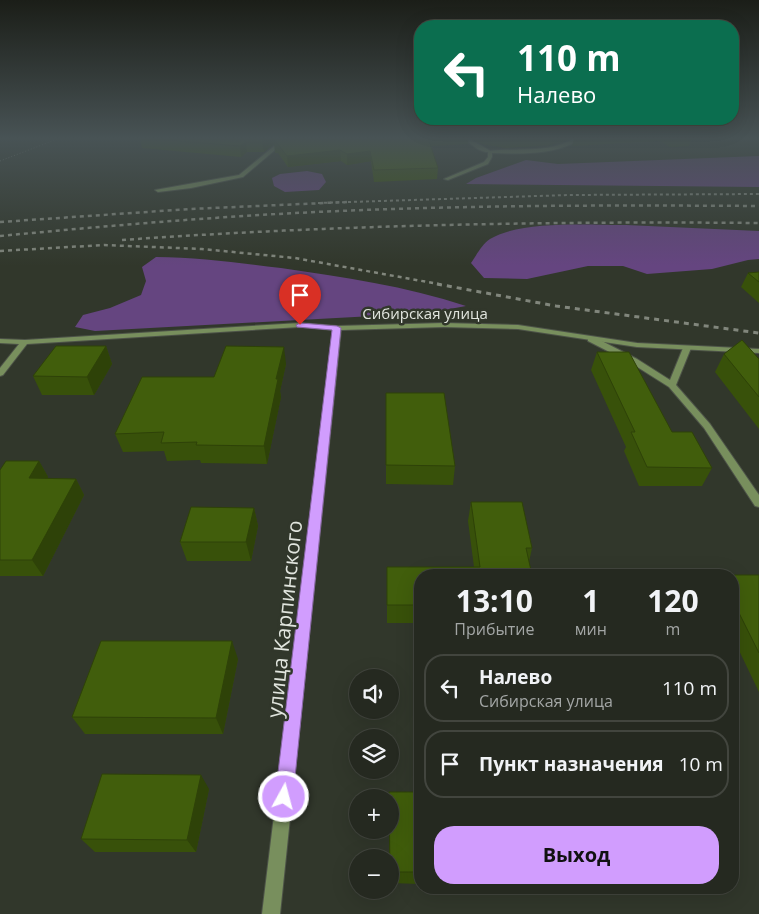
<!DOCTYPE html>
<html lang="ru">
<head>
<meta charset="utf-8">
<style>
	body { margin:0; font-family:"Open Sans",sans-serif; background:#31352d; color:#f1f3f6; height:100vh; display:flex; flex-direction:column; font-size:19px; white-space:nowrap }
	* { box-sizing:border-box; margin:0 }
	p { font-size:16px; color:#a3a6a5 }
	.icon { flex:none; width:28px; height:28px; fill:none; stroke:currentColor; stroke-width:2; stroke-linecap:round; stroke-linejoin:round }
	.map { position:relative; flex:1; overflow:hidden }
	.sheet { position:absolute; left:414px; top:569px; width:325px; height:325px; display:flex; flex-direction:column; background:#252920; border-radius:20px; box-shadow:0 5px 20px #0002,0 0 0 1px #42453e }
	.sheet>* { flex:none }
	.hud { position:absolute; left:414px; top:20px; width:325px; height:105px; border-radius:20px; box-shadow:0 5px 20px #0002,0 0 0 1px #42453e; background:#0b6e4f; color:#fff; overflow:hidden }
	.tools { position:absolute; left:349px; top:669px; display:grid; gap:10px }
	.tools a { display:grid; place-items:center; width:50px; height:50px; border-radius:50%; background:#252920; box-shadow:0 5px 20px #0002,0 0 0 1px #42453e; font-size:25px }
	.pin { position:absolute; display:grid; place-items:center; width:42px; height:42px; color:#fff; margin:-51px -21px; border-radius:50% 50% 50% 0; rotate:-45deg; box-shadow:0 0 5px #0007 }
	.pin .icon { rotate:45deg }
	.me { position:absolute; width:55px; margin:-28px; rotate:7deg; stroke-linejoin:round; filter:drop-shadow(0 0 4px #0008) }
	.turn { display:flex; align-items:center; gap:18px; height:105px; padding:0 20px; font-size:22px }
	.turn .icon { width:65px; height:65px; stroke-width:2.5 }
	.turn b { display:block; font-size:35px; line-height:42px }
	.eta { display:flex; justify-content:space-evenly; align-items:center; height:85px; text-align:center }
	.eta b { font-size:30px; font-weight:700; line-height:35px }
	.cta { display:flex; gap:10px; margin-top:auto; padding:10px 20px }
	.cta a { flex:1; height:58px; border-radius:20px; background:#d19dfe; color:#111; font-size:20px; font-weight:700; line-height:58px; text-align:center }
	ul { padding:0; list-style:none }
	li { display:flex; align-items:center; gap:15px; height:68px; margin:0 10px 8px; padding:0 10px; border:2px solid #42453e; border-radius:20px }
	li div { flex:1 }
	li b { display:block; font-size:19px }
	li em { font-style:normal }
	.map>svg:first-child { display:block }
	.green { fill:#654580 }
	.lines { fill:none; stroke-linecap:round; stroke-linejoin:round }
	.lane-casing { stroke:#4d5348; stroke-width:2 }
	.street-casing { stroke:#4d5348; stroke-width:2 }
	.path { stroke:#83887f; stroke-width:1; stroke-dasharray:1 2; stroke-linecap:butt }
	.lane { fill:#788f5d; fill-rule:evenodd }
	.street { fill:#788f5d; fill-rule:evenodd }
	.rail-far2 { stroke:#81867c; stroke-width:2; stroke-dasharray:3 3; stroke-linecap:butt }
	.rail-far1 { stroke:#81867c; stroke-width:2.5; stroke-dasharray:4 4; stroke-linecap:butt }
	.rail { stroke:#81867c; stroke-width:3; stroke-dasharray:5 5; stroke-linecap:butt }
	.wall { fill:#38510a }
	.shaded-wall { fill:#2e4208 }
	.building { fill:#415e0c; stroke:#2e4208 }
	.route { fill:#d19dfe; stroke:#8866a5 }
	.labels { text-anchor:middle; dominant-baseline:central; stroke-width:5; stroke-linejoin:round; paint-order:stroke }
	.far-street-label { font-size:15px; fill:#e1e5de; stroke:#31372b }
	.near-street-label { font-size:21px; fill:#e1e5de; stroke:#31372b }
</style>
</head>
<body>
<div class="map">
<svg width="759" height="914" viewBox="0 0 759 914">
	<rect width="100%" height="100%" fill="#31372b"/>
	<!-- green -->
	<path class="green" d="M759 156V187L466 184 476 178 526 160 558 164Z
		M307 171 322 174 326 182 319 190 285 192 274 186 272 178 280 174Z
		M626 225 759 231V259L748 260 712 269 647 274 623 266H588L527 279 484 278 471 263C476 256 482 244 490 239 521 220 589 225 626 225Z
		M156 257C198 257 239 263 281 268 343 277 406 286 466 306L428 313 95 331 75 327 83 315 110 308 141 295 146 281 142 267Z"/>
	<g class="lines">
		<defs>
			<path id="lane" d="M571 138 574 139V143C548 155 520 154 492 153V157L488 164 448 180 444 179 484 162 488 157V151C516 148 544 153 570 141Z
				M588 337H594L637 359 670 380 683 348 687 346H690L691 348 676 385 710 424 759 495V507L755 506 704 428 669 387 631 363 588 341Z"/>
			<path id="street" d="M284 138H289L243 177 191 188 158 192 155 190 239 175Z
				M464 138C469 138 487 149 492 152 482 154 471 145 464 138Z
				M300 323 337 326 444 323 518 325 637 343 759 349V353L637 347 518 329 444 327 341 330 280 914H262L333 330 300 327 27 344 3 375 0 376V368L19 344 0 343V339L25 340Z"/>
		</defs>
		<!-- lane casing -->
		<use href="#lane" class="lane-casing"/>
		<!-- street casing -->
		<use href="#street" class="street-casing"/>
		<!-- path -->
		<path class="path" d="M0 161 60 138"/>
		<!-- lane -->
		<use href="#lane" class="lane"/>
		<!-- street -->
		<use href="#street" class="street"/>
		<!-- rail-far2 -->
		<path class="rail-far2" d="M318 203 569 195 759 194"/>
		<!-- rail-far1 -->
		<path class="rail-far1" d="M0 222 190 209 347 202
			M0 236C105 226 210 217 316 212 464 205 611 205 759 206
			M122 240C334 225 546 221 759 223
			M0 251 104 245 202 249 295 258 444 285"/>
		<!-- rail -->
		<path class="rail" d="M437 284 556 306 759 333"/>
	</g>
	<!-- wall -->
	<path class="wall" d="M140 138H570L568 140 550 145 506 148 482 144 469 138 468 144 431 146 438 168 437 179 374 182 371 161 347 165 341 161 288 167 278 153H275L274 144 264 152H247L241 157 142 148Z
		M574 138H692L689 146 670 147 660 141 572 146Z
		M759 272V303L741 287 748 273Z
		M106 346 112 364 94 395H42L33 376Z
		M597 352 672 432 712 468 702 486H639L624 451 626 447 591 370Z
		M724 354 759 359V429L715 372Z
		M286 364 280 391 281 397 267 464 201 463 200 460 167 461 164 451 123 452 115 434 214 377Z
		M386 393 455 466 453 485 386 484Z
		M39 461 48 477 47 478 76 479 84 495 43 576H0V470Z
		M471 502 532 548 529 562 420 575V623H387V567H474L468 521Z
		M254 508 258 526 251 561H187L180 542Z
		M732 575H759V692L732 636Z
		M238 659 223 734H85L72 717Z
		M209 789 196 852H95L81 839Z
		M420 792V884L390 883 389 830H390Z"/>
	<!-- shaded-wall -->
	<path class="shaded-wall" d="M267 138H281L274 142V144L264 152 262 142Z
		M551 138H570L568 140 550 145Z
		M246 142 247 152 241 157 240 146Z
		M340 150 341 161 288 167 287 156Z
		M370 151 371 161 347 165V154Z
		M106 346 112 364 94 395 87 377Z
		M284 347 286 364 280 391 281 397 267 464 264 446 276 379Z
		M39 461 48 477 38 494 29 478Z
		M76 479 84 495 43 576 32 560Z
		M254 508 258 526 251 561 246 542Z
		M232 641 238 659 223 734 216 718Z
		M201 775 209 789 196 852 187 840Z"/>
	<!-- building -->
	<path class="building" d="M143 138H267L262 142H246L240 146Z
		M279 138H428L438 168 374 170 370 151 347 154 340 150 287 156 276 142H274Z
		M759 272V282L748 273Z
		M742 340 759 359V397L724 354Z
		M56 346H106L87 377 33 376Z
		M226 346 284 347 276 379H278L264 446 196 445 197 442 161 443 164 432 115 434 142 377H214Z
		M597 352H629L672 432H692L712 468 647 467 631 432H635Z
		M386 393H444L455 466 386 465Z
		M6 461H39L29 478 76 479 32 560H0V470Z
		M471 502H522L532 548H526L532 575H420V605H387V567H480Z
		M191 507 254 508 246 542H180Z
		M732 575H759V653L732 599Z
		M101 641H232L216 718 72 717Z
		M102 774 201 775 187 840 81 839Z
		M389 792H420V872H390Z"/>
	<!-- sky -->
	<linearGradient id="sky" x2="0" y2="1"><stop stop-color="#1b1e18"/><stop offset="0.52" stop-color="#485355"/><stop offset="1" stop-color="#485355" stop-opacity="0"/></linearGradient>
	<rect width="759" height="266" fill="url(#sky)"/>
	<!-- route -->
	<path class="route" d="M300 323 337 326 341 328 293 797 290 803 284 806 277 803 275 797 332 330 297 327 296 325Z"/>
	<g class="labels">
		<!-- far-street labels -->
		<g class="far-street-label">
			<text x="425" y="313">Сибирская улица</text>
		</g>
		<!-- near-street labels -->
		<g class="near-street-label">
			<text transform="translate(284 619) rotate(-84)">улица Карпинского</text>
		</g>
	</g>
</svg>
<div class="tools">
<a><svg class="icon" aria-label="sound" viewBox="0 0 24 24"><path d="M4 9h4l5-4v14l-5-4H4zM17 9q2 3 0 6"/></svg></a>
<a><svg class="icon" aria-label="layers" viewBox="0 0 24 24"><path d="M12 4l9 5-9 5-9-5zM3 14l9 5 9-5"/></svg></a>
<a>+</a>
<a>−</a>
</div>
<div class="pin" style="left:300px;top:325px;background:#d93025"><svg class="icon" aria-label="arrive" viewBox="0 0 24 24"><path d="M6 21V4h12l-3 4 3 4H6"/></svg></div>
<svg class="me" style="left:284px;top:797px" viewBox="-20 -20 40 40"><circle r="17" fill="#d19dfe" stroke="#fff" stroke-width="3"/><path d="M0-11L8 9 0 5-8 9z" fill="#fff"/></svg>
<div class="hud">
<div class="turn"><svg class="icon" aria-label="left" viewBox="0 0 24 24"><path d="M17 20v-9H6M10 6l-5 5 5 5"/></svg><div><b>110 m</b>Налево</div></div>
</div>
<section class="sheet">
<div class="eta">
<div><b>13:10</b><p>Прибытие</p></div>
<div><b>1</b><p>мин</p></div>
<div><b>120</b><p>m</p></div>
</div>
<ul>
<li><svg class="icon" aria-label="left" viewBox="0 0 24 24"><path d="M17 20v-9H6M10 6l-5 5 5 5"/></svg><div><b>Налево</b><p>Сибирская улица</p></div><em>110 m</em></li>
<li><svg class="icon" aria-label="arrive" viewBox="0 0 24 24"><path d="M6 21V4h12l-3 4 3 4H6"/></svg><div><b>Пункт назначения</b></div><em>10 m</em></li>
</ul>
<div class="cta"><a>Выход</a></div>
</section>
</div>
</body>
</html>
